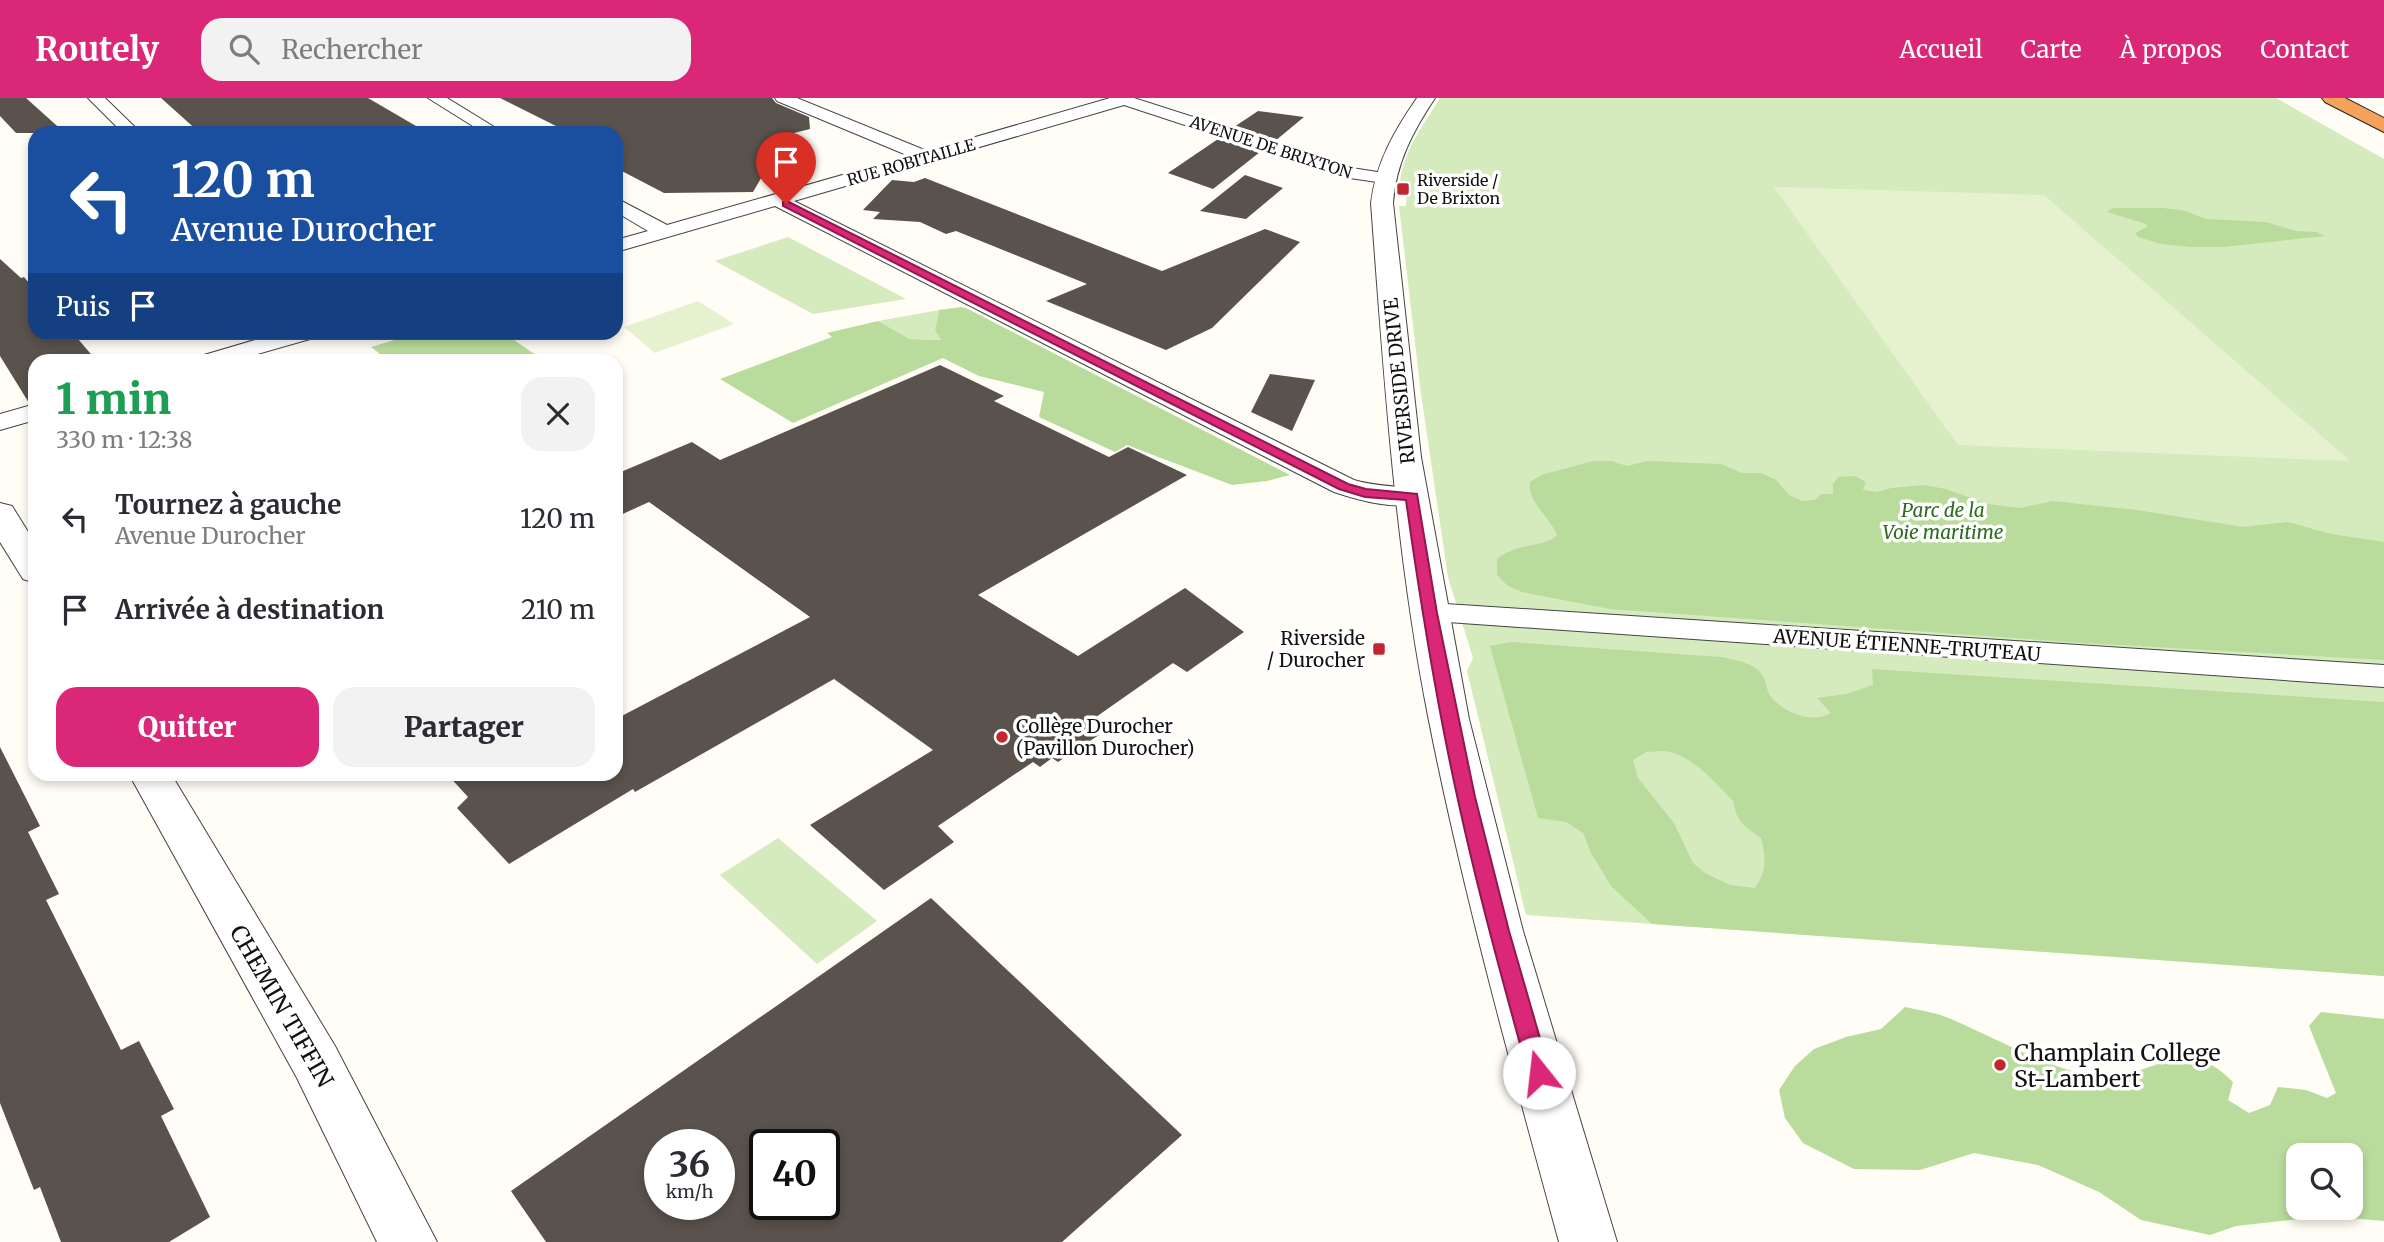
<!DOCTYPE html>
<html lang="fr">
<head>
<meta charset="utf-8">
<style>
	body { margin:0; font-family:Merriweather,serif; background:#f2f2f3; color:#2b2b33; height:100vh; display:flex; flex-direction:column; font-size:26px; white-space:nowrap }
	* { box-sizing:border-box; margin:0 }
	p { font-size:23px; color:#7c7c81 }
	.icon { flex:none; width:38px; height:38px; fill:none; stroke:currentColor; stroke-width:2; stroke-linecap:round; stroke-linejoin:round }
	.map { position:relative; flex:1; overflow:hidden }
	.panel { position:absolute; left:28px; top:256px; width:595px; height:427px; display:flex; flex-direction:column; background:#fff; border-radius:21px; box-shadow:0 4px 10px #0003 }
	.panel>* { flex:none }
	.top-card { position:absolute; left:28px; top:28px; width:595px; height:214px; border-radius:21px; box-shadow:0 4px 10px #0003; background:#1a4fa0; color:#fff; overflow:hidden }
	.controls { position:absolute; left:2286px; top:1045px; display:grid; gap:14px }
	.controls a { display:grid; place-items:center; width:77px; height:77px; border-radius:14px; background:#fff; box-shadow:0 4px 10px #0003; font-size:35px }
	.speed { position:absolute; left:644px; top:1031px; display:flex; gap:14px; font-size:35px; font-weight:700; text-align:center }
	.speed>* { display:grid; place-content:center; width:91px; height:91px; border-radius:50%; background:#fff; box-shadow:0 4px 10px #0003; line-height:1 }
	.speed small { font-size:18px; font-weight:400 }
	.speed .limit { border:4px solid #111; border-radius:10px; background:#fff; color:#111 }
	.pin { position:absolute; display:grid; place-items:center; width:60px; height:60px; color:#fff; margin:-72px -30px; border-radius:50% 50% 50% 0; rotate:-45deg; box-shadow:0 0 7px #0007 }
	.pin .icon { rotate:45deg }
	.me { position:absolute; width:77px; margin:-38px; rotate:344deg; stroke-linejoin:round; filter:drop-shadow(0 0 5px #0008) }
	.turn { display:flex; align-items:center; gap:24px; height:147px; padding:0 28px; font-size:32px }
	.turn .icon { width:91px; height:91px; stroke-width:2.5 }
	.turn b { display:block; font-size:49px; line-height:60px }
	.then { display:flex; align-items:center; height:66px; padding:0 28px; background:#0003; gap:14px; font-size:26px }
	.round { display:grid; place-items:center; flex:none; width:74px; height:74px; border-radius:21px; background:#f2f2f3 }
	.overview { display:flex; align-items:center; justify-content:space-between; height:119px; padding:0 28px }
	h1 { font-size:42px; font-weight:800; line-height:52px; color:#1e9e55 }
	.button { display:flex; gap:14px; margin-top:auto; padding:14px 28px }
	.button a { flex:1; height:80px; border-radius:21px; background:#db2777; color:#fff; font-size:28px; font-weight:800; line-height:80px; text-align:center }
	.button a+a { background:#f2f2f3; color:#2b2b33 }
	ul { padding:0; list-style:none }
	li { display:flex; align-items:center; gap:21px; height:91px; padding:0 28px }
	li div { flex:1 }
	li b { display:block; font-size:26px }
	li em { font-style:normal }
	header { display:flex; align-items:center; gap:42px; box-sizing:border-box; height:98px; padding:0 35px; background:#db2777; color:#fff }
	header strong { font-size:33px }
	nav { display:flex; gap:38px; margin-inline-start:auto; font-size:24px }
	.search { width:490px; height:63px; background:#f2f2f3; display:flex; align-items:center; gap:18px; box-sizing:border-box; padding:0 24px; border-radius:21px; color:#7c7c81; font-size:26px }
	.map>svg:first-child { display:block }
	.green { fill:#d5ebbd }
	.forest { fill:#b9dc9c; fill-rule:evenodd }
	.pitch { fill:#e6f2cf }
	.building { fill:#5a524d; fill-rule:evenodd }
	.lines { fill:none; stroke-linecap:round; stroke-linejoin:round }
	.minor-casing { stroke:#444; stroke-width:2 }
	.tertiary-casing { stroke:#444; stroke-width:2 }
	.motorway-casing { stroke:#222; stroke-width:2 }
	.minor { fill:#fff; fill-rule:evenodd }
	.tertiary { fill:#fff; fill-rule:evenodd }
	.motorway { fill:#f5a25d; fill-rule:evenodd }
	.route { fill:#db2777; stroke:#8e194d; stroke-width:2 }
	.poi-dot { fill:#c4262e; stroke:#fff; stroke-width:2.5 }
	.labels { text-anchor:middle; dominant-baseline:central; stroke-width:7; stroke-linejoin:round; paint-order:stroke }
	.far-street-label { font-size:16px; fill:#111; stroke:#fff }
	.far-poi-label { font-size:16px; fill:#111; stroke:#fff; text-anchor:start }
	.street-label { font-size:19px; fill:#111; stroke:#fff }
	.park-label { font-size:19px; font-style:italic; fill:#2f6b1f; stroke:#fff }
	.poi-label { font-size:19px; fill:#111; stroke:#fff; text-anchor:end }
	.near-street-label { font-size:23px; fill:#111; stroke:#fff }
	.near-poi-label { font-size:23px; fill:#111; stroke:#fff; text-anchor:start }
</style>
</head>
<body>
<header>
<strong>Routely</strong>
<div class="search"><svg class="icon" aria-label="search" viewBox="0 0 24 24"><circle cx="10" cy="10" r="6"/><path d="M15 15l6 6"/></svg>Rechercher</div>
<nav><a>Accueil</a><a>Carte</a><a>À propos</a><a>Contact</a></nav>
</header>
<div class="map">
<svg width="2384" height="1144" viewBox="0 0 2384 1144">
	<rect width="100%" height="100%" fill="#fffdf5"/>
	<!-- green -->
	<path class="green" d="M1440 0H2276L2384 61V878L1526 817 1467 573 1473 560 1448 479 1421 296 1399 108H1406L1407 90 1400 89C1400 57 1424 26 1440 0Z
		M788 139 906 201 813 216 715 163Z
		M939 212 935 232 942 242 910 241 878 223Z
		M778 740 877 823 817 866 720 777Z"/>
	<!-- forest -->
	<path class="forest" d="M2113 110H2163L2182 112 2206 121 2266 124 2296 133 2316 134 2325 138 2223 149H2190L2161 146 2138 139 2135 135 2147 129 2146 126 2107 114Z
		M962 209 968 211 1290 377 1267 383 1232 387 1127 347 1115 354 1039 319 1044 294 979 278 943 260 793 325 720 281 832 239 827 235 878 223 910 241 941 242 935 232 939 212Z
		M421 234 504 235 543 262H388L371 249Z
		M1593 363H1612L1627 368 1647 363 1721 366 1742 375H1761L1776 382 1789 397 1802 403 1815 402 1821 396H1833V386L1838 379 1855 378 1866 384 1863 392 1877 394 1891 390 1923 387 1946 391 1988 406 2021 410 2052 403 2137 412 2243 429 2288 424 2331 436 2384 444V562L2081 545 1610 511 1522 494 1508 488 1497 477V461C1518 444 1544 450 1557 437 1549 418 1526 402 1530 384L1541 377Z
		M1511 544 1721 559C1734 562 1752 564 1761 575 1767 582 1766 594 1772 600 1786 616 1813 626 1831 615L1817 600 1846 596 1873 587 1872 571 2384 604V878L1652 826 1611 788 1591 755 1583 735 1566 724 1538 720 1490 548ZM1665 653C1694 658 1714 684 1734 704 1735 723 1746 730 1761 740 1766 760 1767 772 1755 790L1730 787 1705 775 1693 765 1674 725 1638 680 1633 662 1646 654Z
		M1905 909C1918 912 1933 914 1946 919 1989 936 2056 976 2100 978 2154 981 2184 933 2233 984L2228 1002 2249 1015 2270 1007 2278 989 2306 992 2327 1000 2336 995 2309 928 2321 914 2384 921V1123L2327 1118 2236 1128 2210 1137 2141 1122 2099 1094 2038 1067 1974 1055 1920 1072 1854 1071 1803 1045 1785 1020 1779 992 1795 968 1814 951 1846 939 1881 931ZM2350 1057V1110H2298V1057Z"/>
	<!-- pitch -->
	<path class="pitch" d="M1774 89 2044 97 2350 363 1958 347Z
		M698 203 734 226 655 255 624 229Z"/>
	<!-- building -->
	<path class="building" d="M0 0H26L65 35H16L0 18Z
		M161 0H368L428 35H200Z
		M500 0H772L776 5 809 19 810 31 786 37 753 94 664 95 616 70V35H570Z
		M1258 13 1304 19 1275 43 1234 29Z
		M1218 41 1260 54 1213 91 1168 75Z
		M1245 77 1283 90 1246 121 1200 113Z
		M925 80 1162 173 1265 131 1300 144 1212 230 1166 252 1046 203 1087 186 956 133 946 136 920 124 873 121 880 114 863 112 892 82 914 84Z
		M0 161 21 180 24 179 35 192V234H72L96 262H35V304L29 305 0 258Z
		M940 267 1004 298 994 303 1109 359 1128 349 1187 377 978 497 1078 558 1185 490 1244 534 1187 574 1173 565 1096 619 1104 624 1092 632 1099 637 1058 664 1052 660 1040 669 1033 664 938 728 954 744 884 792 810 727 933 652 834 581 635 694 633 691 509 766 457 710 468 699 447 676H616V621L810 519 649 404 616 419V376L692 344 720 362Z
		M1270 276 1315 282 1292 333 1251 314Z
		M0 649 40 728 28 734 59 796 46 802 121 952 139 943 174 1011 161 1018 210 1119 169 1144H61L40 1089 34 1092 0 1005Z
		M931 800 1182 1037 1062 1144H546L511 1093ZM660 1046H719V1106H660ZM765 1046H824V1106H765Z"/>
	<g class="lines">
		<defs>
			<path id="minor" d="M88 0H105L141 35H123Z
				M428 0H447L504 35H484Z
				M775 0H797L927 53 1110 0H1134L1352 70 1390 76 1393 80 1390 84 1384 85 1343 79 1124 7 794 103 1354 382C1376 389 1399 387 1422 393L1426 399 1422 405C1394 412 1361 403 1334 394L775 108 616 154V142L648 133 616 114V100L667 127 909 58 777 3Z
				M282 234H320L317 239 236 262H200L204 257Z
				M35 306V322L0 332V316Z
				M1430 505 2384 567V589L1419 522 1414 515 1419 508Z"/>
			<path id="tertiary" d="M1417 0H1435C1413 33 1396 65 1393 105L1421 359 1469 621 1523 833 1617 1144H1559C1512 971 1464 799 1429 623 1395 452 1384 278 1371 105 1376 65 1394 33 1417 0Z
				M0 405 12 408 35 445V485L23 481 0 444Z
				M129 676H171L335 948 437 1144H377L297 980Z"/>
			<path id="motorway" d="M2322 0H2345L2384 20V34L2325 4Z"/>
		</defs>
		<!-- minor casing -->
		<use href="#minor" class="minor-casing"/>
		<!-- tertiary casing -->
		<use href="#tertiary" class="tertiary-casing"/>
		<!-- motorway casing -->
		<use href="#motorway" class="motorway-casing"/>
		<!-- minor -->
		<use href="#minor" class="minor"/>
		<!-- tertiary -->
		<use href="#tertiary" class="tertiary"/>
		<!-- motorway -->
		<use href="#motorway" class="motorway"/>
	</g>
	<!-- route -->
	<path class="route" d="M783 104H789L1348 386 1366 391 1417 396 1437 515 1475 699 1509 833 1550 975 1547 982 1539 985 1532 982 1528 975C1503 884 1478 794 1458 702 1436 603 1420 502 1406 402L1365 399 1339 391 783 108Z"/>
	<!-- markers -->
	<g class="poi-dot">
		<rect x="1396" y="84" width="14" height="14" rx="3.5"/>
		<rect x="1372" y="544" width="14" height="14" rx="3.5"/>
		<circle cx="1002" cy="639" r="7"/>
		<circle cx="2000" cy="967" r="7"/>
	</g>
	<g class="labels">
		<!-- far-street labels -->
		<g class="far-street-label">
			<text transform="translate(1271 49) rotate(18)">AVENUE DE BRIXTON</text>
			<text transform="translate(911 64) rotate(-16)">RUE ROBITAILLE</text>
		</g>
		<!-- far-poi labels -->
		<g class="far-poi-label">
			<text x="1417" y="82">Riverside /<tspan x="1417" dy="18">De Brixton</tspan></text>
		</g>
		<!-- street labels -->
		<g class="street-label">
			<text transform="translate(1399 283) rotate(-96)">RIVERSIDE DRIVE</text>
			<text transform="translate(1907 547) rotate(4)">AVENUE ÉTIENNE-TRUTEAU</text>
		</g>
		<!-- park labels -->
		<g class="park-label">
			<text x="1943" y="412">Parc de la<tspan x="1943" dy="22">Voie maritime</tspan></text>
		</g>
		<!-- poi labels -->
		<g class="poi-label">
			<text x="1365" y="540">Riverside<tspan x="1365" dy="22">/ Durocher</tspan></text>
			<text x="1016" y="628" text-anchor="start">Collège Durocher<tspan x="1016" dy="22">(Pavillon Durocher)</tspan></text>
		</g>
		<!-- near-street labels -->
		<g class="near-street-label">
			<text transform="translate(282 908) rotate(60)">CHEMIN TIFFIN</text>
		</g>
		<!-- near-poi labels -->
		<g class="near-poi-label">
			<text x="2014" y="954">Champlain College<tspan x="2014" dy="26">St-Lambert</tspan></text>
		</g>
	</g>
</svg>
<div class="controls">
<a><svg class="icon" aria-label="search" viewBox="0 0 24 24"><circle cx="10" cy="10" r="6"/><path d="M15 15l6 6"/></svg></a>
</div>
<div class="speed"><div>36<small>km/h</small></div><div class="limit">40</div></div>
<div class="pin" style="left:786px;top:106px;background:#d93025"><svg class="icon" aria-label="arrive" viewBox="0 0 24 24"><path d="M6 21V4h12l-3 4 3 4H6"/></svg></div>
<svg class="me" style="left:1539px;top:975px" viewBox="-20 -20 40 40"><circle r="19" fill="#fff"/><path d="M0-13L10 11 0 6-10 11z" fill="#db2777"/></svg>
<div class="top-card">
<div class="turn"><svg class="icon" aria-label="left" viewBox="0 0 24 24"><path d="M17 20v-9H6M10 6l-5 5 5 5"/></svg><div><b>120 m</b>Avenue Durocher</div></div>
<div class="then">Puis<svg class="icon" aria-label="arrive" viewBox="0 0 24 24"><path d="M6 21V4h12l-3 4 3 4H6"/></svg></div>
</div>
<section class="panel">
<div class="overview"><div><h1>1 min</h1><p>330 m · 12:38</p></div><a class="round"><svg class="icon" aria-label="close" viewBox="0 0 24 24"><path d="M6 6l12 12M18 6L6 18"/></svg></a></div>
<ul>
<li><svg class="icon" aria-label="left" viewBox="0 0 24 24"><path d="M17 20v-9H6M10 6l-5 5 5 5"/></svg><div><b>Tournez à gauche</b><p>Avenue Durocher</p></div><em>120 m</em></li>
<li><svg class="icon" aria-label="arrive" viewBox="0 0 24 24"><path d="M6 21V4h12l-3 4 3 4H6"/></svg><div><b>Arrivée à destination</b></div><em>210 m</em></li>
</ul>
<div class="button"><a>Quitter</a><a>Partager</a></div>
</section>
</div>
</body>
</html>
